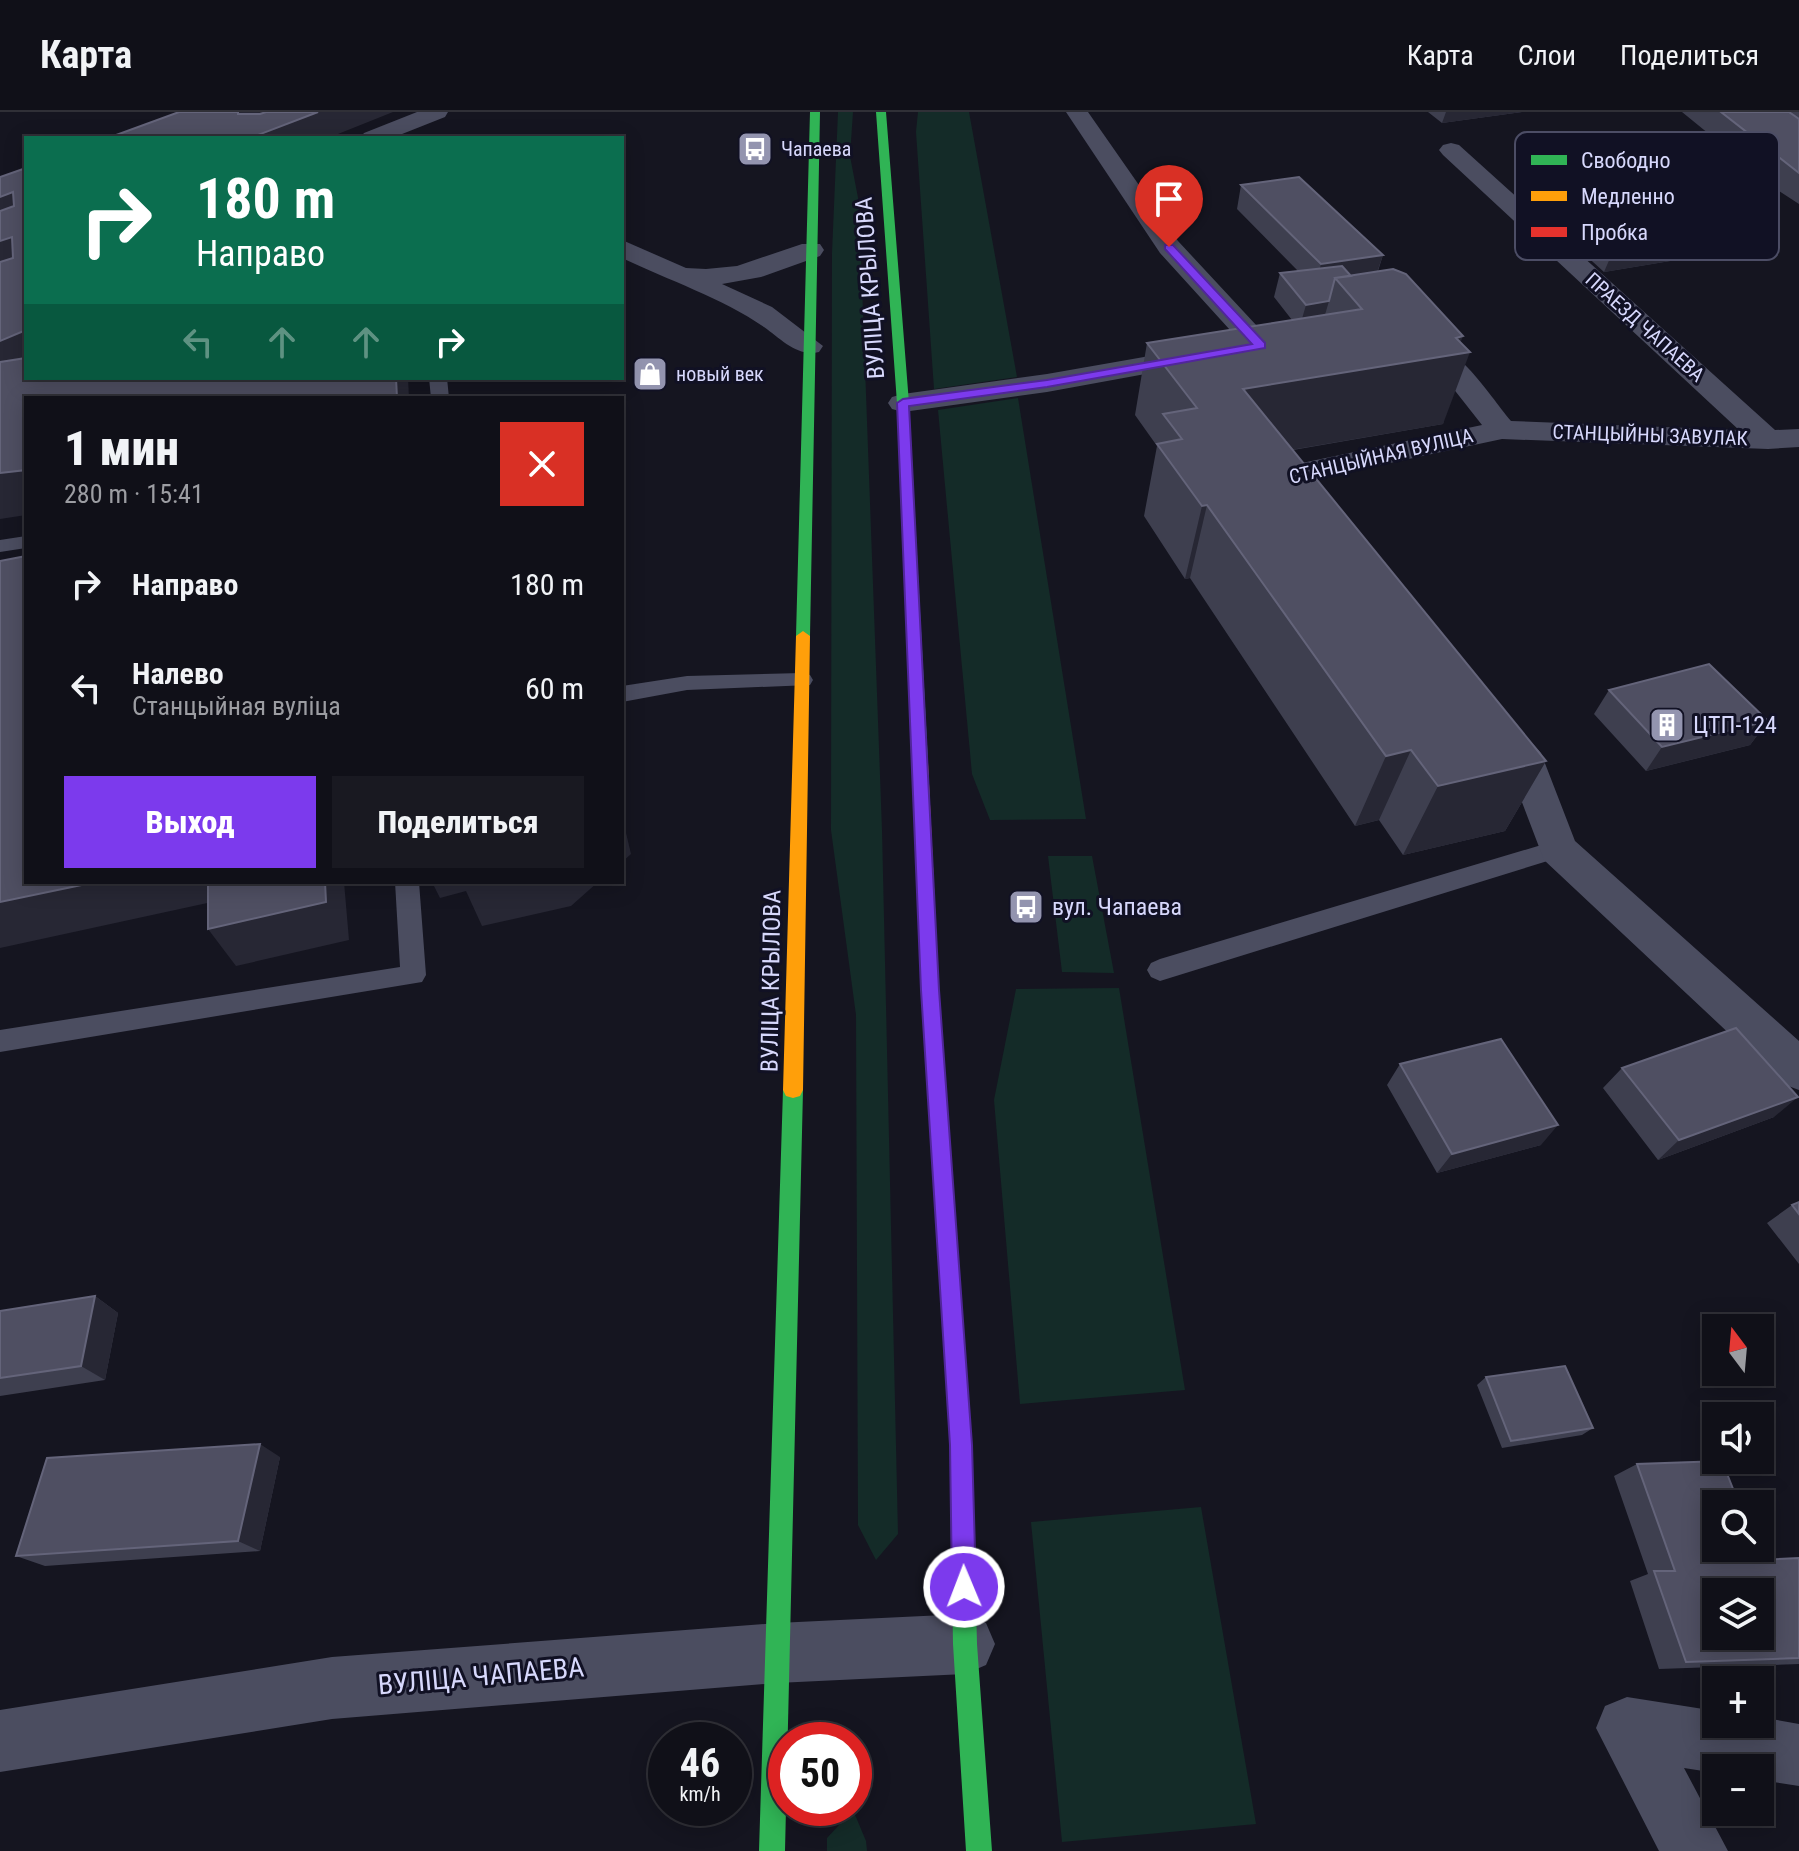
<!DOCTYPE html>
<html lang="ru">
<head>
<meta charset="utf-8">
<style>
	body { margin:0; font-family:"Roboto Condensed",sans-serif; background:#191921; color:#f1f3f6; height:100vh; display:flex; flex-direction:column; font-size:30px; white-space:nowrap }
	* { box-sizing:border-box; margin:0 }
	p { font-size:26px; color:#9c9da2 }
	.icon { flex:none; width:44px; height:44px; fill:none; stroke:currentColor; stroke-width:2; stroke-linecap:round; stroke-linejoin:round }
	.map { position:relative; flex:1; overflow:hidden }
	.sheet { position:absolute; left:24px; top:284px; width:600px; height:488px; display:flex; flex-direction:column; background:#101018; border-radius:0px; box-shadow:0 4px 20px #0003,0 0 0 2px #303037 }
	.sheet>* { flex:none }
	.top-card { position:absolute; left:24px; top:24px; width:600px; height:244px; border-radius:0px; box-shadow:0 4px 20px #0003,0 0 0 2px #303037; background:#0b6e4f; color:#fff; overflow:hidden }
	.needle { width:52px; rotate:344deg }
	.fabs { position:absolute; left:1702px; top:1202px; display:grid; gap:16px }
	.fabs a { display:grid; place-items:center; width:72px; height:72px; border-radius:0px; background:#101018; box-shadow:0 4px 20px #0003,0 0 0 2px #303037; font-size:40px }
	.speed { position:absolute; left:648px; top:1610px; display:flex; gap:16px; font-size:40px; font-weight:700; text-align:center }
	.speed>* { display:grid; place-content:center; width:104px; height:104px; border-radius:50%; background:#101018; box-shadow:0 4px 20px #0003,0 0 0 2px #303037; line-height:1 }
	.speed small { font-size:20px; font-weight:400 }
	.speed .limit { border:12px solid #d22; background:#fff; color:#111 }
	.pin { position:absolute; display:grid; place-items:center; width:68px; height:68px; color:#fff; margin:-82px -34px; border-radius:50% 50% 50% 0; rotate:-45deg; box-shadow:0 0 8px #0007 }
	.pin .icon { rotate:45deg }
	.me { position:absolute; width:88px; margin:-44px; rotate:359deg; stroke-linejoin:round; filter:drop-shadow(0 0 6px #0008) }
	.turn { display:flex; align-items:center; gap:28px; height:168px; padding:0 40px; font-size:36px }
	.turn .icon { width:104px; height:104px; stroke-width:2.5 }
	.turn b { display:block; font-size:56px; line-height:68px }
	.lanes { display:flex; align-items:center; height:76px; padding:0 40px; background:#0003; justify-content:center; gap:40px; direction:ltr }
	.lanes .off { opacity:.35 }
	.round { display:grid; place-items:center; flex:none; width:84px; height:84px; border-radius:0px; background:#191921 }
	.head { display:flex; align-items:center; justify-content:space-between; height:136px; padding:0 40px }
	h1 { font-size:48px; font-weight:800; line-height:60px }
	.primary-button { display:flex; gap:16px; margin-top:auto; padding:16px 40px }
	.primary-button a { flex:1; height:92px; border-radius:0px; background:#7c3aed; color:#fff; font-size:32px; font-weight:800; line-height:92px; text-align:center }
	.primary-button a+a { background:#191921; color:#f1f3f6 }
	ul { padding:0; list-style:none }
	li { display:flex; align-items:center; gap:24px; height:104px; padding:0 40px }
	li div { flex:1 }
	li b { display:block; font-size:30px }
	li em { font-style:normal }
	header { display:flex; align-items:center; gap:48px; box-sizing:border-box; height:112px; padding:0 40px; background:#101018; border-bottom:2px solid #303037 }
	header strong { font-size:38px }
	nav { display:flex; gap:44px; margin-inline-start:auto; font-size:28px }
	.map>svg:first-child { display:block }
	.green { fill:#142b28 }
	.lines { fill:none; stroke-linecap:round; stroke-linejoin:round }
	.lane { fill:#4b4d60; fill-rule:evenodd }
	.street { fill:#4b4d60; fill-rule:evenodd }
	.fast { fill:#30b455; fill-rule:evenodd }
	.slow { fill:#ff9f0a; fill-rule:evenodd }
	.jam { fill:#e5322d; fill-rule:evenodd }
	.wall { fill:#3e3f4f }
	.shaded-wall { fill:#272734 }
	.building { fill:#4f4f62; stroke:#64647a; stroke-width:2; fill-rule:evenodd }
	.route { fill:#7c3aed; stroke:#51269a; stroke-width:2 }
	.labels { text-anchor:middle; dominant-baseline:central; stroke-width:6; stroke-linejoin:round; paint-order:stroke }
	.far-poi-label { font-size:20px; fill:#d7d8fc; stroke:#111124; text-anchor:start }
	.far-street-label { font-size:20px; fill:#d7d8fc; stroke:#111124 }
	.street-label { font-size:24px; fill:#d7d8fc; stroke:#111124 }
	.poi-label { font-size:24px; fill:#d7d8fc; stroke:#111124; text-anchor:start }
	.near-street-label { font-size:28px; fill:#d7d8fc; stroke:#111124 }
	.key { fill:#111124; stroke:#4c4d65; stroke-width:2 }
	.key-label { font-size:22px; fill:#d7d8fc }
</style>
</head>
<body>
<header>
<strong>Карта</strong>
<nav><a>Карта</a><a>Слои</a><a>Поделиться</a></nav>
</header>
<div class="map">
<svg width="1799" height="1739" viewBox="0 0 1799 1739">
	<rect width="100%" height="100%" fill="#151520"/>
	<!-- green -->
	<path class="green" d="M838 0H853L850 44 859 91 882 718 898 1422 876 1448 858 1413 856 903 831 718 832 141Z
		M918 0H969L1017 265 934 277 916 20Z
		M1018 286 1086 707 990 708 972 662 938 298Z
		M1048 744H1092L1114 861 1062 860Z
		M1119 876 1185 1278 1020 1292 994 988 1016 877Z
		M1201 1395 1256 1712 1062 1730 1031 1410Z
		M853 1698 866 1729 867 1739H827V1726Z"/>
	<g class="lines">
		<!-- lane -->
		<path class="lane" d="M429 266H447L449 286H431Z
			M26 424V436L0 440V428Z
			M802 561 810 563 813 568 810 573 687 578 622 590V574L687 564Z
			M1558 728 1567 731 1570 737 1567 743 1160 869 1151 865 1147 858 1151 851 1160 847Z
			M395 770H419L426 863 422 870 0 940V918L400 855Z"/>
		<!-- street -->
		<path class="street" d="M417 0H448L445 5 392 26H360L364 21Z
			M1066 0H1088L1178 129 1270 228 1274 234 1270 240 1260 243 1250 240 1160 141Z
			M1451 31 1459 33 1775 318 1799 317V335L1768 337 1502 327 1301 370 1315 388 1310 395C1287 401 1277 383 1264 365L1269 358 1482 313 1434 252 1402 238 1398 232 1402 226C1448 215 1486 279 1511 309L1739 318 1443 43 1439 38 1443 33Z
			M622 128 686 156 706 157 737 154 802 132H820L824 138 820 144 761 165 722 172 772 195 823 234 819 240C797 245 781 227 764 215 722 186 668 168 622 146Z
			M1201 235 1211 238 1215 244 1211 250 1047 280 903 300 892 297 888 291 892 285 903 282 1047 262Z
			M1502 608 1515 612 1541 641 1575 729 1799 929V978L1783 972 1544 748 1509 656 1483 621 1489 612Z
			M965 1502 986 1511 995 1532 986 1553 965 1562 777 1571 332 1607 0 1660V1598L332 1545 777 1511Z
			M1627 1585 1716 1599V1612H1760V1605L1799 1612V1674L1760 1668V1656H1716V1661L1684 1656 1728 1739H1659L1596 1616 1605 1594Z"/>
		<!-- fast -->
		<path class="fast" d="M810 0H820L810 524 803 529 796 524Z
			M876 0H886L909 291 928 651 920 657 912 651 897 291Z
			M793 970 800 972 803 978 785 1739H759L783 978 786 972Z
			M961 1323 969 1326 972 1334 977 1532 992 1739H966L953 1532 950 1334 953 1326Z"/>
		<!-- slow -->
		<path class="slow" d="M803 519 810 524 803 978 800 984 793 986 786 984 783 978 796 524Z
			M920 645 928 651 939 878 955 1100 952 1107 945 1109 938 1107 935 1100 921 878 912 651Z"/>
		<!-- jam -->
		<path class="jam" d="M945 1091 952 1093 955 1100 972 1334 969 1342 961 1345 953 1342 950 1334 935 1100 938 1093Z"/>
	</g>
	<!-- wall -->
	<path class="wall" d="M1428 0H1522L1442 11Z
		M1682 0H1799V92L1779 79Z
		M1241 73 1383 143 1378 159 1461 231 1443 312 1293 338 1546 649 1505 719 1403 743 1379 708 1355 714 1190 466 1185 467 1144 404 1157 334 1135 303 1147 231 1292 208 1274 185 1280 161 1298 159 1237 97Z
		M1547 78 1676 148 1604 160 1538 100Z
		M1609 578 1768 609 1750 633 1646 659 1594 602Z
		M1400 952 1541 1033 1437 1061 1387 973Z
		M1622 956 1774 1005 1658 1048 1603 976Z
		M1799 1090V1152L1767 1111 1792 1093Z
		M95 1184 118 1201 105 1268 0 1284V1199Z
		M1486 1265 1593 1316 1582 1323 1502 1336 1477 1273Z
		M280 1345 260 1439 45 1454 16 1444Z
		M1637 1352 1761 1448 1799 1446V1552L1659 1557 1630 1469 1648 1462 1614 1364Z"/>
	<!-- shaded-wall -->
	<path class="shaded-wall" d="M238 0H305L249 23 238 2Z
		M318 0H393L328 26H250Z
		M1446 0H1522L1442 11Z
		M13 80 26 104 0 117V85Z
		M12 125 26 149 0 161V129Z
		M1687 125 1676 148 1604 160 1614 137Z
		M1383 143 1375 166H1335L1315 176 1321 152Z
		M1329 189 1322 213 1299 217 1306 193Z
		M26 218V253L0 265V229Z
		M1463 224 1456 242 1470 240 1443 312 1226 349 1243 277Z
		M396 266H408L409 286H397Z
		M26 358V403L0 407V361Z
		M1207 393 1190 466 1185 467 1202 394Z
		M1768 609 1750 633 1646 659 1662 635Z
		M1411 638 1379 708 1355 714 1386 644Z
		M1546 649 1505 719 1403 743 1438 674Z
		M622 704 631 742 622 750Z
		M96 770H224L235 785 0 836V790Z
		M325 770H344L349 828 236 854 208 817Z
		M432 770H598L571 794 482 814 466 779 440 786Z
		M1798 985 1774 1005 1658 1048 1679 1028Z
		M1558 1013 1541 1033 1437 1061 1452 1042Z
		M95 1184 118 1201 105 1268 81 1254Z
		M260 1332 280 1345 260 1439 238 1429Z"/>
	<!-- building -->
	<path class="building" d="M179 0H238V2H260L266 0H318L250 26H108Z
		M1721 0H1789L1799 7V61Z
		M26 56V218L0 229V150L13 146 12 125 0 129V99L14 94 13 80 0 85V65Z
		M1299 65 1383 143 1321 152 1241 73Z
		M1342 154 1351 164 1335 166 1329 189 1306 193 1280 161Z
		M1393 157 1406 162 1463 224 1456 226 1470 240 1243 277 1546 649 1438 674 1411 638 1386 644 1207 393 1202 394 1157 332 1182 327 1163 302 1197 296 1147 231 1362 197 1335 166Z
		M26 246V266H396L397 286H26V358L0 361V250Z
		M26 444V770H96L0 790V449Z
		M1709 552 1768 609 1662 635 1609 578Z
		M208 770H325L326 790 208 817Z
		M1736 916 1798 985 1679 1028 1622 956Z
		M1501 927 1558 1013 1452 1042 1400 952Z
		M1799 1090V1102L1792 1093Z
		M95 1184 81 1254 0 1266V1199Z
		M1565 1254 1593 1316 1511 1329 1486 1265Z
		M260 1332 238 1429 16 1444 47 1346Z
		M1722 1349 1739 1392H1716V1436H1756L1761 1448 1799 1446V1546L1686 1550 1654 1459H1675L1637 1352ZM1716 1480H1760V1524H1716Z"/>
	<!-- route -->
	<path class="route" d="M1165 133H1173L1265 231V236L1047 275 909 294 939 878 972 1333 976 1475 972 1484 964 1487 955 1484 952 1475 950 1333 921 878 897 291 903 287 1047 268 1252 232 1165 137Z"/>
	<!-- icons -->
	<defs>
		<symbol id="bus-square" viewBox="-11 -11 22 22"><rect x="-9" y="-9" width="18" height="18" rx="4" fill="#9394af" stroke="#111124"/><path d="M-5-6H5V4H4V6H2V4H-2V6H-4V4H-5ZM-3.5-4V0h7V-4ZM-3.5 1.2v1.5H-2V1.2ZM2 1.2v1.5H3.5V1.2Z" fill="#fff"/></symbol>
		<symbol id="shop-square" viewBox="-11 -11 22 22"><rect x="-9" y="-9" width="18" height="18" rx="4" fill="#9394af" stroke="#111124"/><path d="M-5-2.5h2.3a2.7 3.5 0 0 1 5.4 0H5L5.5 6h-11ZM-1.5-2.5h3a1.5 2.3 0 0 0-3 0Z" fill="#fff"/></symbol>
		<symbol id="building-square" viewBox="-11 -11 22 22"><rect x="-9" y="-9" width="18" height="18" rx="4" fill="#9394af" stroke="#111124"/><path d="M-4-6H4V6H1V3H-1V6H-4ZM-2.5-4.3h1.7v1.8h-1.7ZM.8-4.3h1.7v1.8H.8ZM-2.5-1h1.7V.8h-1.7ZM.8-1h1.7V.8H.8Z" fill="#fff"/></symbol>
	</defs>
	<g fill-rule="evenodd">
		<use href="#bus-square" x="735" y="17" width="40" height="40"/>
		<use href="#shop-square" x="630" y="242" width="40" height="40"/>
		<use href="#building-square" x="1647" y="593" width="40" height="40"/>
		<use href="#bus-square" x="1006" y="775" width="40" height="40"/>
	</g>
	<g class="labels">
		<!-- far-poi labels -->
		<g class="far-poi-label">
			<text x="781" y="37">Чапаева</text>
			<text x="676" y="262">новый век</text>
		</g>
		<!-- far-street labels -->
		<g class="far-street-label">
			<text transform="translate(1645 215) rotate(42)">ПРАЕЗД ЧАПАЕВА</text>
			<text transform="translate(1650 323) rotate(2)">СТАНЦЫЙНЫ ЗАВУЛАК</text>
			<text transform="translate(1381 344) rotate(-13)">СТАНЦЫЙНАЯ ВУЛІЦА</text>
		</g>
		<!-- street labels -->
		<g class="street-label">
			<text transform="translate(870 176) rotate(-94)">ВУЛІЦА КРЫЛОВА</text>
			<text transform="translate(771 869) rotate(-89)">ВУЛІЦА КРЫЛОВА</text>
		</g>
		<!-- poi labels -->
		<g class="poi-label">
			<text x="1693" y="613">ЦТП-124</text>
			<text x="1052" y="795">вул. Чапаева</text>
		</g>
		<!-- near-street labels -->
		<g class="near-street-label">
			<text transform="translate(481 1564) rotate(-5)">ВУЛІЦА ЧАПАЕВА</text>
		</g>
	</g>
	<!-- legend -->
	<rect x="1515" y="20" width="264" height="128" rx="12" class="key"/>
	<rect x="1531" y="43" width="36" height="10" fill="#30b455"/>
	<rect x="1531" y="79" width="36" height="10" fill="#ff9f0a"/>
	<rect x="1531" y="115" width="36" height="10" fill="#e5322d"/>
	<g class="key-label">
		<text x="1581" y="56">Свободно</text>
		<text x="1581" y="92">Медленно</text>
		<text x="1581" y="128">Пробка</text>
	</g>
</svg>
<div class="fabs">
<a><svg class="needle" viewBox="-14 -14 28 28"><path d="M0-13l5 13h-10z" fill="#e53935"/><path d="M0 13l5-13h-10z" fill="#9c9da2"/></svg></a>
<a><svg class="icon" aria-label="sound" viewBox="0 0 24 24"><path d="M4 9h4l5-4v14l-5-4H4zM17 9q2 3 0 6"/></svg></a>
<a><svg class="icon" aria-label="search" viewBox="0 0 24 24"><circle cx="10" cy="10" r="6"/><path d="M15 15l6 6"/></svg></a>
<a><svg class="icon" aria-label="layers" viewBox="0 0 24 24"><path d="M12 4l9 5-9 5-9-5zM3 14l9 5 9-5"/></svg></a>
<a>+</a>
<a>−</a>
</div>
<div class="speed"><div>46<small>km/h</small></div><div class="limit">50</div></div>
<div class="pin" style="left:1169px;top:135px;background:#d93025"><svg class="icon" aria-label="arrive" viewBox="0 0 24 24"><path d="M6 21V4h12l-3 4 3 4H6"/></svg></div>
<svg class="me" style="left:964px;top:1475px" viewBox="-20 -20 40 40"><circle r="17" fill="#7c3aed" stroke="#fff" stroke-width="3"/><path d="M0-11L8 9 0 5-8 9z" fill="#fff"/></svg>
<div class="top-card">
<div class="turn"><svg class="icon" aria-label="right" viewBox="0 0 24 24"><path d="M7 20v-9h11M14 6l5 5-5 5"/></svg><div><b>180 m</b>Направо</div></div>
<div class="lanes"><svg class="icon off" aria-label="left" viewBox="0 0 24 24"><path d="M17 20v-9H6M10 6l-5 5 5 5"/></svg><svg class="icon off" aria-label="ahead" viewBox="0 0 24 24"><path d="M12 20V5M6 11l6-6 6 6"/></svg><svg class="icon off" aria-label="ahead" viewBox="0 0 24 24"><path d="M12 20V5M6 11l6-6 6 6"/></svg><svg class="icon" aria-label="right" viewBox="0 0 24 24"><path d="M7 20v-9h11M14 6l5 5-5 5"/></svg></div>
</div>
<section class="sheet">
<div class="head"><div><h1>1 мин</h1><p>280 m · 15:41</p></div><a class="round" style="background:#d93025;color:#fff"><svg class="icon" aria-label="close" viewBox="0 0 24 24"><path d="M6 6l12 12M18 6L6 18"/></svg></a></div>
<ul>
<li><svg class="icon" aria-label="right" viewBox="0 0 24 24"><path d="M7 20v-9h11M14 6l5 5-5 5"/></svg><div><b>Направо</b></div><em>180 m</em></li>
<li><svg class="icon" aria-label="left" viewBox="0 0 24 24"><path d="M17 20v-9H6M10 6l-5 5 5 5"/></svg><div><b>Налево</b><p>Станцыйная вуліца</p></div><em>60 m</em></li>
</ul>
<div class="primary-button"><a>Выход</a><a>Поделиться</a></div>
</section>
</div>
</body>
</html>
